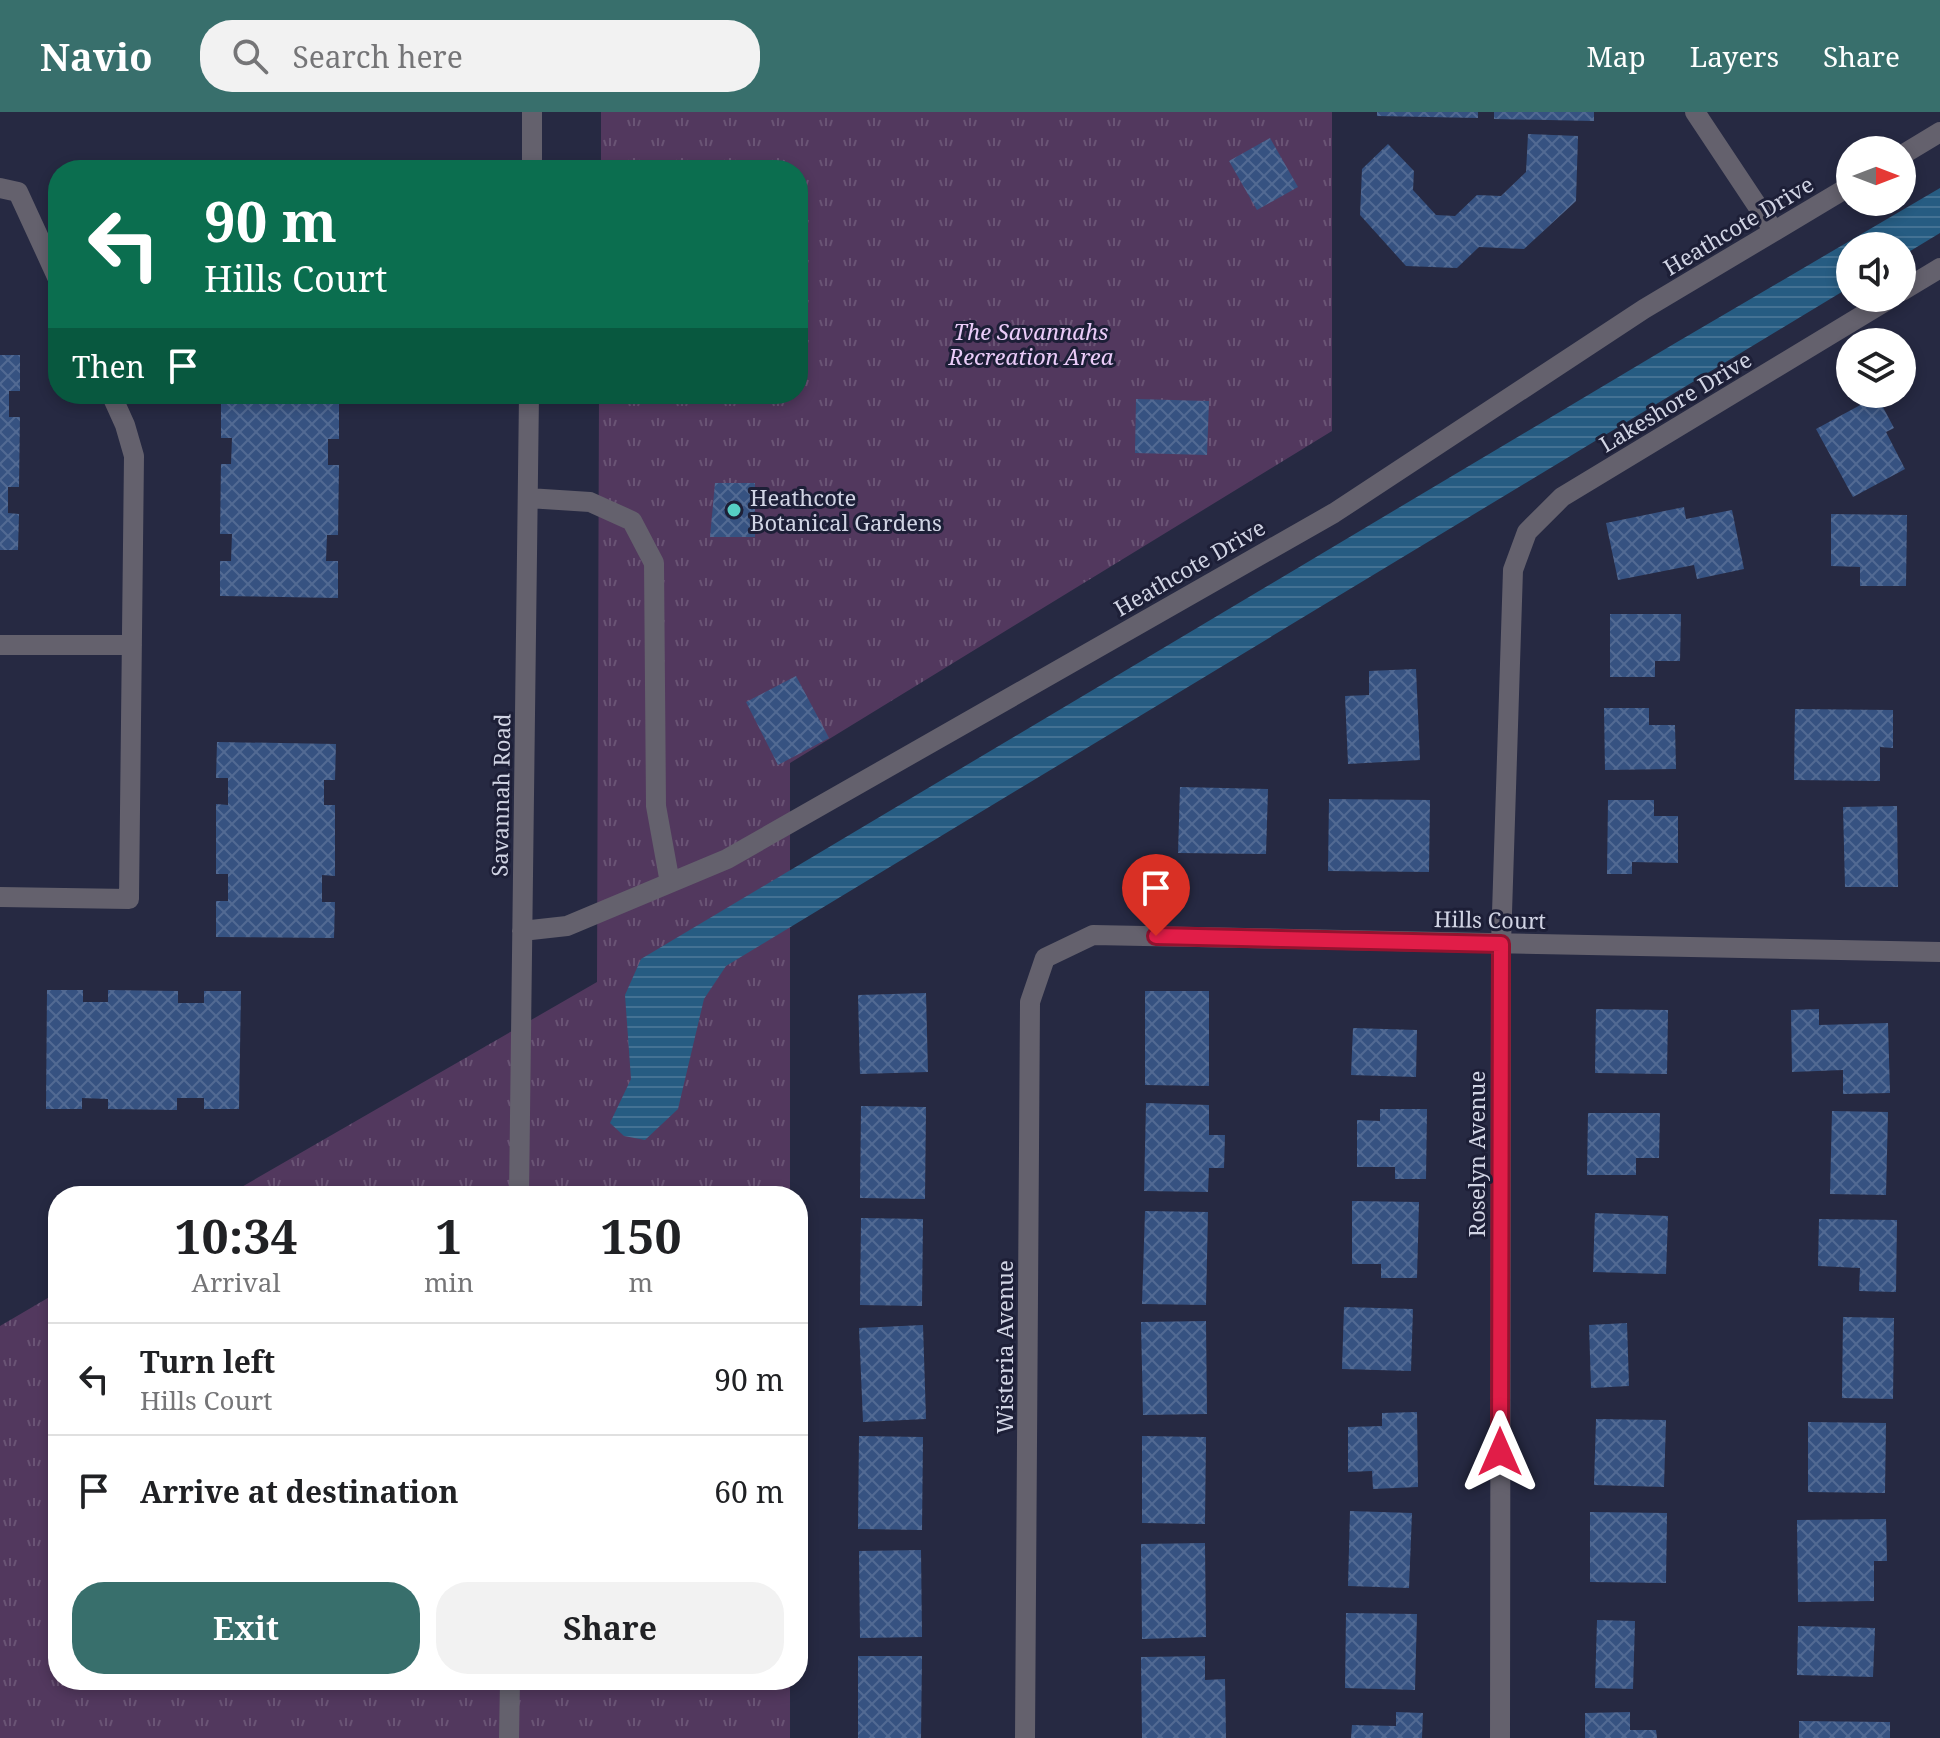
<!DOCTYPE html>
<html lang="en">
<head>
<meta charset="utf-8">
<style>
	body { margin:0; font-family:"Noto Serif",serif; background:#f2f2f2; color:#202124; height:100vh; display:flex; flex-direction:column; font-size:30px; white-space:nowrap }
	* { box-sizing:border-box; margin:0 }
	p { font-size:26px; color:#757577 }
	.icon { flex:none; width:44px; height:44px; fill:none; stroke:currentColor; stroke-width:2; stroke-linecap:round; stroke-linejoin:round }
	.map { position:relative; flex:1; overflow:hidden }
	.details { position:absolute; left:48px; top:1074px; width:760px; height:504px; display:flex; flex-direction:column; background:#fff; border-radius:32px; box-shadow:0 4px 12px #0003 }
	.details>* { flex:none }
	.banner { position:absolute; left:48px; top:48px; width:760px; height:244px; border-radius:32px; box-shadow:0 4px 12px #0003; background:#0b6e4f; color:#fff; overflow:hidden }
	.needle { width:52px; rotate:90deg }
	.buttons { position:absolute; left:1836px; top:24px; display:grid; gap:16px }
	.buttons a { display:grid; place-items:center; width:80px; height:80px; border-radius:50%; background:#fff; box-shadow:0 4px 12px #0003; font-size:40px }
	.pin { position:absolute; display:grid; place-items:center; width:68px; height:68px; color:#fff; margin:-82px -34px; border-radius:50% 50% 50% 0; rotate:-45deg; box-shadow:0 0 8px #0007 }
	.pin .icon { rotate:45deg }
	.me { position:absolute; width:88px; margin:-44px; rotate:0deg; stroke-linejoin:round; filter:drop-shadow(0 0 6px #0008) }
	.turn { display:flex; align-items:center; gap:28px; height:168px; padding:0 24px; font-size:36px }
	.turn .icon { width:104px; height:104px; stroke-width:2.5 }
	.turn b { display:block; font-size:56px; line-height:68px }
	.then { display:flex; align-items:center; height:76px; padding:0 24px; background:#0003; gap:16px; font-size:30px }
	.eta { display:flex; justify-content:space-evenly; align-items:center; height:136px; text-align:center }
	.eta b { font-size:48px; font-weight:700; line-height:56px }
	.primary-button { display:flex; gap:16px; margin-top:auto; padding:16px 24px }
	.primary-button a { flex:1; height:92px; border-radius:32px; background:#386f6c; color:#fff; font-size:32px; font-weight:700; line-height:92px; text-align:center }
	.primary-button a+a { background:#f2f2f2; color:#202124 }
	ul { padding:0; list-style:none }
	li { display:flex; align-items:center; gap:24px; height:112px; padding:0 24px; border-top:2px solid #e0e0e0 }
	li div { flex:1 }
	li b { display:block; font-size:30px }
	li em { font-style:normal }
	header { display:flex; align-items:center; gap:48px; box-sizing:border-box; height:112px; padding:0 40px; background:#386f6c; color:#fff }
	header strong { font-size:38px }
	nav { display:flex; gap:44px; margin-inline-start:auto; font-size:28px }
	.search { width:560px; height:72px; background:#f2f2f2; display:flex; align-items:center; gap:20px; box-sizing:border-box; padding:0 28px; border-radius:32px; color:#757577; font-size:30px }
	.map>svg:first-child { display:block }
	.grass { fill:url(#grass-tufts) }
	.water { fill:url(#water-rules) }
	.building { fill:url(#building-cross-hatch) }
	.lines { fill:none; stroke-linecap:round; stroke-linejoin:round }
	.minor { stroke:#64616d; stroke-width:20 }
	.route-casing { stroke:#92132f; stroke-width:20 }
	.route { stroke:#e11d48; stroke-width:14 }
	.poi-dot { fill:#56cec4; stroke:#1d1f37; stroke-width:3 }
	.labels { text-anchor:middle; dominant-baseline:central; stroke-width:6; stroke-linejoin:round; paint-order:stroke }
	.street-label { font-size:22px; fill:#d1d4e4; stroke:#1d1f37 }
	.park-label { font-size:22px; font-style:italic; fill:#ebccf9; stroke:#1d1f37 }
	.poi-label { font-size:22px; fill:#d1d4e4; stroke:#1d1f37; text-anchor:start }
</style>
</head>
<body>
<header>
<strong>Navio</strong>
<div class="search"><svg class="icon" aria-label="search" viewBox="0 0 24 24"><circle cx="10" cy="10" r="6"/><path d="M15 15l6 6"/></svg>Search here</div>
<nav><a>Map</a><a>Layers</a><a>Share</a></nav>
</header>
<div class="map">
<svg width="1940" height="1626" viewBox="0 0 1940 1626">
	<defs>
		<pattern id="grass-tufts" width="24" height="20" patternUnits="userSpaceOnUse" patternTransform="scale(2)"><rect width="24" height="20" fill="#52385e"/><path d="M3 7l-1-3M5 7V3M7 7l1-3M15 17l-1-3M17 17v-4M19 17l1-3" fill="none" stroke="#6a5475"/></pattern>
		<pattern id="water-rules" width="6" height="5" patternUnits="userSpaceOnUse" patternTransform="scale(2)"><rect width="6" height="5" fill="#265c82"/><path d="M0 2.5h6" fill="none" stroke="#447294"/></pattern>
		<pattern id="building-cross-hatch" width="8" height="8" patternUnits="userSpaceOnUse" patternTransform="scale(2)"><rect width="8" height="8" fill="#365281"/><path d="M0 0l8 8M0 8l8-8" fill="none" stroke="#526a93"/></pattern>
	</defs>
	<rect width="100%" height="100%" fill="#262942"/>
	<!-- grass -->
	<path class="grass" d="M601 0H1332V319L790 651V1084H226L597 870 599 282H798V58H601Z
		M58 1180V1568H790V1626H0V1214Z"/>
	<!-- water -->
	<path class="water" d="M1940 76V121L1902 144V134H1850V175L726 854 704 887 678 997 645 1028 624 1024 610 1011 631 967 625 883 641 847 1672 233Z"/>
	<!-- building -->
	<path class="building" d="M1377 0H1478V6L1377 4Z
		M1494 0H1594V9L1494 7Z
		M1528 22 1578 24 1576 89 1524 137 1479 135 1457 156 1406 154 1360 103 1362 57 1388 32 1414 59 1413 78 1436 103 1455 104 1477 83 1501 84 1526 60Z
		M1270 26 1298 75 1257 98 1229 49Z
		M0 243H20V279H9V305H20L19 375H8V401L19 402 18 438H0Z
		M1877 284 1894 316 1886 320 1905 357 1853 385 1816 317Z
		M1136 287 1209 289 1207 343 1135 341Z
		M221 290 339 291V327H328V353H339L338 423H327L326 449H338V486L220 484V449H231L232 422H220L221 352H231L232 326H221Z
		M715 371H755V425H710Z
		M1684 395 1686 407 1732 398 1744 457 1697 467 1694 453 1618 468 1606 411Z
		M1831 402 1907 403 1906 474H1860V455L1831 454Z
		M1610 502H1681L1680 549H1655V565H1610Z
		M1416 557 1420 648 1348 652 1345 584 1369 583V559Z
		M796 564 829 626 778 653 746 590Z
		M1604 596H1649V613H1675L1676 657 1605 658Z
		M1795 597 1893 598V636L1880 635V669L1794 668Z
		M217 630 336 632 335 668H324V693H335V764L322 763V790H335L334 826 216 825V789H228V762H216V692L228 693V666H216Z
		M1180 675 1268 677 1266 742 1178 741Z
		M1329 687 1430 688 1429 760 1328 759Z
		M1608 688H1654V704H1678V751L1632 750V762H1607Z
		M1897 694 1898 775H1845L1843 695Z
		M47 878H83V890H108V878L178 879V891H204V879H241L239 997H204V986H177V998L108 997V987L82 986V997H46Z
		M1145 879H1209V974L1145 973Z
		M926 881 928 960 860 962 858 883Z
		M1596 897 1668 898 1667 962 1595 961Z
		M1819 897V913L1888 911 1890 981 1843 982V958L1792 960 1791 898Z
		M1353 916 1417 918 1416 965 1351 963Z
		M1146 991 1209 993V1023H1225L1224 1056H1209L1208 1080 1144 1079Z
		M861 994 926 995 925 1087 860 1086Z
		M1380 997H1427L1426 1067H1395V1055H1357V1008L1380 1009Z
		M1832 999 1888 1000 1886 1083 1830 1082Z
		M1588 1001H1660L1659 1046H1636V1063H1587Z
		M1352 1089 1419 1090 1417 1166H1381V1152H1352Z
		M1145 1099 1208 1100 1206 1193 1142 1192Z
		M1595 1101 1668 1104 1666 1162 1593 1160Z
		M861 1106 923 1107 922 1194 860 1193Z
		M1819 1107 1897 1108 1896 1180 1859 1179 1860 1156 1818 1154Z
		M1344 1195 1413 1197 1411 1259 1342 1257Z
		M1843 1205 1894 1206 1893 1287 1842 1286Z
		M1206 1209 1207 1302 1143 1303 1141 1210Z
		M1627 1211 1629 1274 1591 1276 1589 1213Z
		M923 1213 926 1307 863 1310 859 1216Z
		M1417 1300 1418 1375 1373 1377 1372 1359 1348 1360V1315L1382 1314V1301Z
		M1596 1307 1666 1308 1664 1375 1594 1373Z
		M1808 1310 1886 1311 1885 1381 1808 1380Z
		M859 1324 923 1325 922 1418 858 1417Z
		M1142 1324 1206 1325 1205 1412 1142 1411Z
		M1350 1399 1412 1401 1409 1476 1348 1474Z
		M1590 1400 1667 1401 1666 1471 1590 1470Z
		M1886 1407 1887 1449H1874V1489L1798 1490 1797 1408Z
		M1205 1431 1206 1525 1142 1527 1141 1432Z
		M921 1438 922 1525 860 1526 859 1439Z
		M1346 1501 1417 1502 1415 1578 1345 1576Z
		M1597 1508 1635 1509 1633 1577 1595 1576Z
		M1798 1514 1875 1516 1873 1565 1797 1563Z
		M858 1544H922L921 1626H858Z
		M1205 1544V1568L1225 1567 1226 1626H1142L1141 1545Z
		M1396 1600 1423 1601 1422 1626H1351L1352 1613 1396 1614Z
		M1630 1600V1618H1656L1657 1626H1585V1601Z
		M1799 1609 1890 1610V1626H1799Z"/>
	<g class="lines">
		<!-- minor -->
		<path class="minor" d="M1695 0 1774 119
			M1902 43 1940 20
			M532 58V0
			M0 76 18 80 58 167
			M1902 179 1940 156
			M528 386 590 390 632 409 654 451 656 694 670 771
			M0 533H132
			M0 785 129 787 134 344 125 313 111 282
			M522 819 567 814 727 747 1334 401 1644 197 1850 74
			M519 1084 529 282
			M509 1626 510 1568
			M1025 1626 1030 890 1045 846 1093 823 1940 840
			M1500 1626 1501 832 1513 458 1527 420 1562 385 1891 186"/>
	</g>
	<g class="lines">
		<defs>
			<path id="route" d="M1156 824 1501 832 1500 1340"/>
		</defs>
		<!-- route casing -->
		<use href="#route" class="route-casing"/>
		<!-- route -->
		<use href="#route" class="route"/>
	</g>
	<!-- markers -->
	<circle class="poi-dot" cx="734" cy="398" r="8"/>
	<g class="labels">
		<!-- street labels -->
		<g class="street-label">
			<text transform="translate(1738 113) rotate(-31)">Heathcote Drive</text>
			<text transform="translate(1675 289) rotate(-31)">Lakeshore Drive</text>
			<text transform="translate(1189 455) rotate(-30)">Heathcote Drive</text>
			<text transform="translate(500 683) rotate(-89)">Savannah Road</text>
			<text transform="translate(1490 807) rotate(1)">Hills Court</text>
			<text transform="translate(1476 1042) rotate(-90)">Roselyn Avenue</text>
			<text transform="translate(1004 1235) rotate(-90)">Wisteria Avenue</text>
		</g>
		<!-- park labels -->
		<g class="park-label">
			<text x="1031" y="219">The Savannahs<tspan x="1031" dy="25">Recreation Area</tspan></text>
		</g>
		<!-- poi labels -->
		<g class="poi-label">
			<text x="750" y="385">Heathcote<tspan x="750" dy="25">Botanical Gardens</tspan></text>
		</g>
	</g>
</svg>
<div class="buttons">
<a><svg class="needle" viewBox="-14 -14 28 28"><path d="M0-13l5 13h-10z" fill="#e53935"/><path d="M0 13l5-13h-10z" fill="#757577"/></svg></a>
<a><svg class="icon" aria-label="sound" viewBox="0 0 24 24"><path d="M4 9h4l5-4v14l-5-4H4zM17 9q2 3 0 6"/></svg></a>
<a><svg class="icon" aria-label="layers" viewBox="0 0 24 24"><path d="M12 4l9 5-9 5-9-5zM3 14l9 5 9-5"/></svg></a>
</div>
<div class="pin" style="left:1156px;top:824px;background:#d93025"><svg class="icon" aria-label="arrive" viewBox="0 0 24 24"><path d="M6 21V4h12l-3 4 3 4H6"/></svg></div>
<svg class="me" style="left:1500px;top:1340px" viewBox="-20 -20 40 40"><path d="M0-17L14 15 0 8-14 15z" fill="#e11d48" stroke="#fff" stroke-width="4"/></svg>
<div class="banner">
<div class="turn"><svg class="icon" aria-label="left" viewBox="0 0 24 24"><path d="M17 20v-9H6M10 6l-5 5 5 5"/></svg><div><b>90 m</b>Hills Court</div></div>
<div class="then">Then<svg class="icon" aria-label="arrive" viewBox="0 0 24 24"><path d="M6 21V4h12l-3 4 3 4H6"/></svg></div>
</div>
<section class="details">
<div class="eta">
<div><b>10:34</b><p>Arrival</p></div>
<div><b>1</b><p>min</p></div>
<div><b>150</b><p>m</p></div>
</div>
<ul>
<li><svg class="icon" aria-label="left" viewBox="0 0 24 24"><path d="M17 20v-9H6M10 6l-5 5 5 5"/></svg><div><b>Turn left</b><p>Hills Court</p></div><em>90 m</em></li>
<li><svg class="icon" aria-label="arrive" viewBox="0 0 24 24"><path d="M6 21V4h12l-3 4 3 4H6"/></svg><div><b>Arrive at destination</b></div><em>60 m</em></li>
</ul>
<div class="primary-button"><a>Exit</a><a>Share</a></div>
</section>
</div>
</body>
</html>
